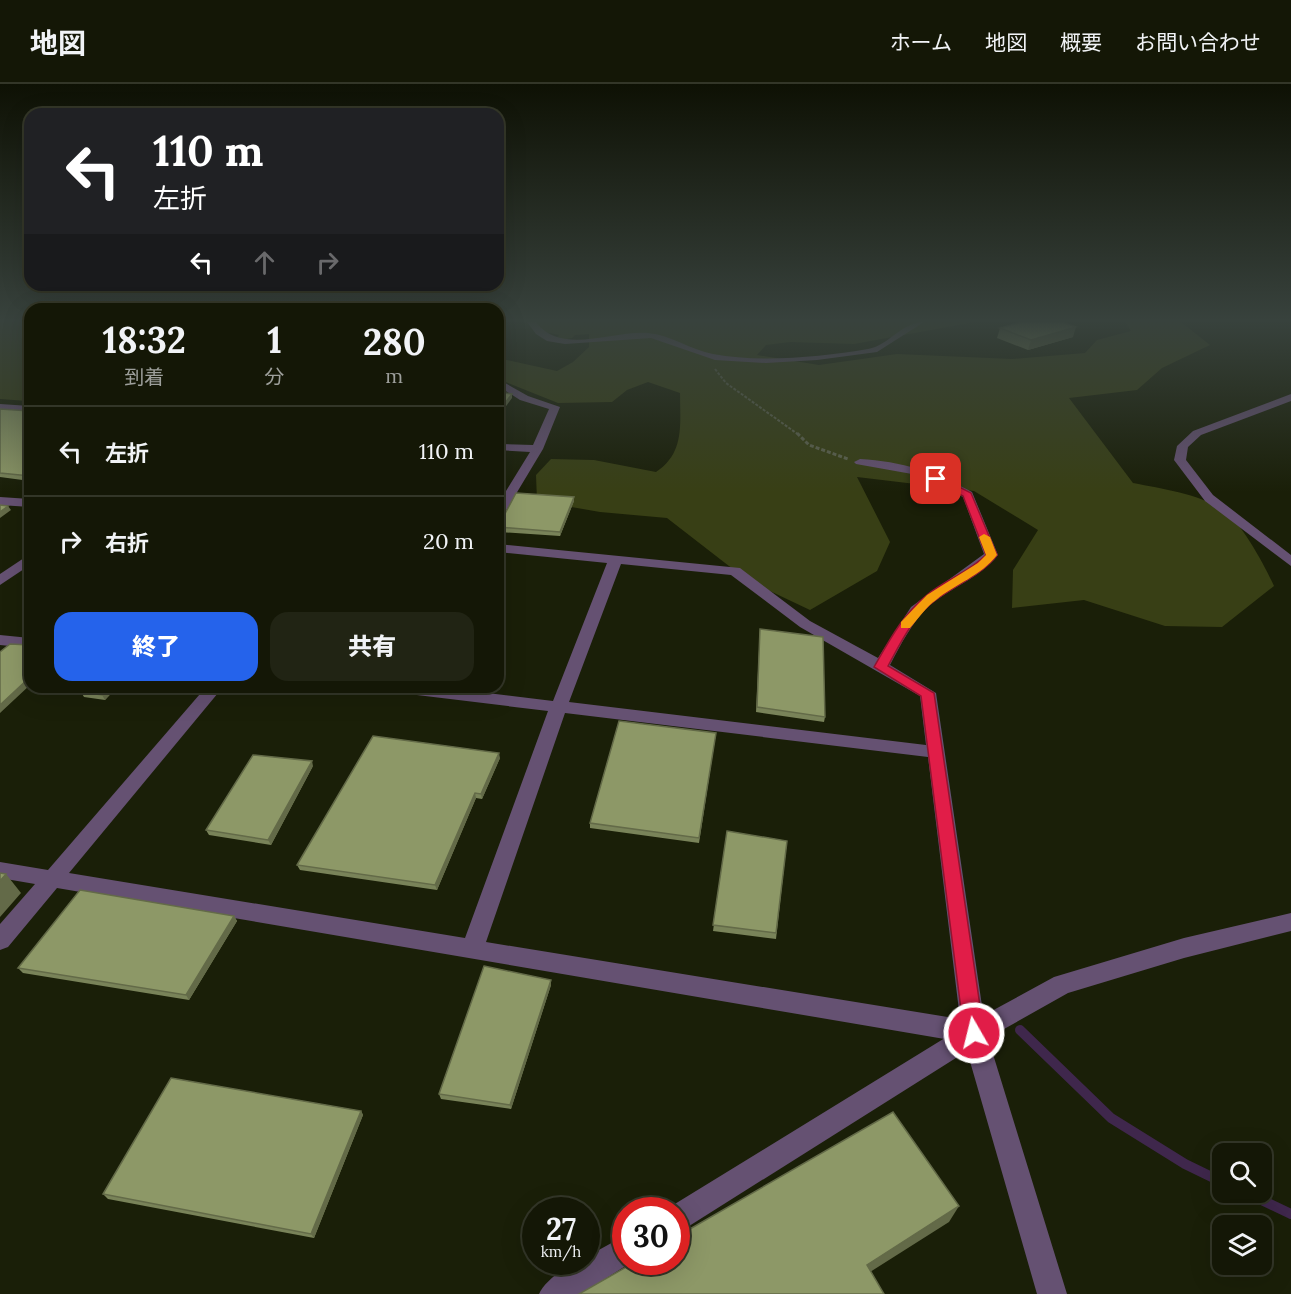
<!DOCTYPE html>
<html lang="ja">
<head>
<meta charset="utf-8">
<style>
	body { margin:0; font-family:Lora,"Noto Sans JP",serif; background:#212414; color:#f1f3f6; height:100vh; display:flex; flex-direction:column; font-size:22px; white-space:nowrap }
	* { box-sizing:border-box; margin:0 }
	p { font-size:20px; color:#9d9f9b }
	.icon { flex:none; width:33px; height:33px; fill:none; stroke:currentColor; stroke-width:2; stroke-linecap:round; stroke-linejoin:round }
	.map { position:relative; flex:1; overflow:hidden }
	.drawer { position:absolute; left:24px; top:219px; width:480px; height:390px; display:flex; flex-direction:column; background:#141706; border-radius:18px; box-shadow:0 6px 24px #0002,0 0 0 2px #333628 }
	.drawer>* { flex:none }
	.guide { position:absolute; left:24px; top:24px; width:480px; height:183px; border-radius:18px; box-shadow:0 6px 24px #0002,0 0 0 2px #333628; background:#202124; color:#fff; overflow:hidden }
	.controls { position:absolute; left:1212px; top:1059px; display:grid; gap:12px }
	.controls a { display:grid; place-items:center; width:60px; height:60px; border-radius:12px; background:#141706; box-shadow:0 6px 24px #0002,0 0 0 2px #333628; font-size:30px }
	.speed { position:absolute; left:522px; top:1113px; display:flex; gap:12px; font-size:30px; font-weight:700; text-align:center }
	.speed>* { display:grid; place-content:center; width:78px; height:78px; border-radius:50%; background:#141706; box-shadow:0 6px 24px #0002,0 0 0 2px #333628; line-height:1 }
	.speed small { font-size:15px; font-weight:400 }
	.speed .limit { border:9px solid #d22; background:#fff; color:#111 }
	.pin { position:absolute; display:grid; place-items:center; width:51px; height:51px; color:#fff; margin:-26px; border-radius:12px; box-shadow:0 3px 9px #0006 }
	.me { position:absolute; width:66px; margin:-33px; rotate:352deg; stroke-linejoin:round; filter:drop-shadow(0 0 4px #0008) }
	.turn { display:flex; align-items:center; gap:21px; height:126px; padding:0 30px; font-size:27px }
	.turn .icon { width:78px; height:78px; stroke-width:2.5 }
	.turn b { display:block; font-size:42px; line-height:51px }
	.lanes { display:flex; align-items:center; height:57px; padding:0 30px; background:#0003; justify-content:center; gap:30px; direction:ltr }
	.lanes .off { opacity:.35 }
	.eta { display:flex; justify-content:space-evenly; align-items:center; height:102px; text-align:center }
	.eta b { font-size:36px; font-weight:800; line-height:42px }
	.action { display:flex; gap:12px; margin-top:auto; padding:12px 30px }
	.action a { flex:1; height:69px; border-radius:18px; background:#2563eb; color:#fff; font-size:24px; font-weight:800; line-height:69px; text-align:center }
	.action a+a { background:#212414; color:#f1f3f6 }
	ul { padding:0; list-style:none }
	li { display:flex; align-items:center; gap:18px; height:90px; padding:0 30px; border-top:2px solid #333628 }
	li div { flex:1 }
	li b { display:block; font-size:22px }
	li em { font-style:normal }
	header { display:flex; align-items:center; gap:36px; box-sizing:border-box; height:84px; padding:0 30px; background:#141706; border-bottom:2px solid #333628 }
	header strong { font-size:28px }
	nav { display:flex; gap:33px; margin-inline-start:auto; font-size:21px }
	.map>svg:first-child { display:block }
	.green { fill:#383f15 }
	.lines { fill:none; stroke-linecap:round; stroke-linejoin:round }
	.stream { stroke:#3f274c; stroke-width:10 }
	.path-far1 { stroke:#5e634f; stroke-width:2; stroke-dasharray:3 1.5; stroke-linecap:butt }
	.path { stroke:#5e634f; stroke-width:3; stroke-dasharray:4 2; stroke-linecap:butt }
	.minor { fill:#655172; fill-rule:evenodd }
	.tertiary { fill:#655172; fill-rule:evenodd }
	.wall { fill:#798359 }
	.shaded-wall { fill:#636a48 }
	.building { fill:#8d9867; stroke:#636a48; stroke-width:1.5 }
	.route { fill:#e11d48; stroke:#92132f; stroke-width:1.5 }
	.slow { fill:#f59e0b }
</style>
</head>
<body>
<header>
<strong>地図</strong>
<nav><a>ホーム</a><a>地図</a><a>概要</a><a>お問い合わせ</a></nav>
</header>
<div class="map">
<svg width="1291" height="1210" viewBox="0 0 1291 1210">
	<rect width="100%" height="100%" fill="#1a1f08"/>
	<!-- green -->
	<path class="green" d="M0 238H30V316L27 317 0 315Z
		M534 238H975L854 260 790 258 766 261 757 271 819 281 897 270 1012 275 1085 269 1097 256 1131 247 1125 238H1181L1210 261 1162 284 1137 306 1069 314 1133 399C1163 405 1195 409 1222 425 1241 437 1265 482 1274 502L1222 543 1165 542 1084 516 1012 524 1013 486 1038 446 974 407 857 393 890 458 877 487 810 526 747 496 667 434 600 428 537 417 536 391 551 375 594 376 656 388C685 369 680 340 680 309L648 298 627 306 612 318 558 319 498 295V274L557 287 573 278 589 263V250L575 251 572 254 554 257 559 251 545 248Z"/>
	<g class="lines">
		<!-- stream -->
		<path class="stream" d="M1020 946 1111 1034 1185 1080 1222 1098
			M1245 1108 1291 1130"/>
		<!-- path-far1 -->
		<path class="path-far1" d="M715 285 726 299 799 351"/>
		<!-- path -->
		<path class="path" d="M797 349 809 361 848 375"/>
		<!-- minor -->
		<path class="minor" d="M527 238H536C561 272 613 246 648 249 671 251 691 266 713 270 762 279 819 273 868 265 890 261 901 238 924 238L877 268 817 276 766 279 715 276 651 254 565 260 547 257 536 250Z
			M498 295 528 312 560 323 543 365 504 430 498 434V420L530 368 498 366V360L533 361 549 325 520 316 498 302Z
			M0 320 30 322V328L0 326Z
			M860 375C901 377 937 389 972 408L998 471C980 494 951 503 929 522 912 538 901 560 890 581L936 609 986 949 982 957 974 960 57 804 8 863 0 866V840L35 800 0 794V778L48 786 206 603H223L69 789 465 854 548 627 392 608 384 603H438L553 617 607 479 498 468V460L740 484 810 537 878 574 911 523 984 470 963 413 912 390 856 380 854 378ZM621 480 731 491 800 543 920 612 926 661 569 618ZM565 629 928 673 960 935 486 858Z
			M0 413 30 415V423L0 421Z
			M30 470V481L0 501V490Z
			M0 551 30 554V564L0 561Z"/>
		<!-- tertiary -->
		<path class="tertiary" d="M1291 310V317L1201 351 1188 363 1186 376 1213 411 1291 471V482L1205 417 1174 376 1177 362 1193 347Z
			M1291 829V847L1184 874 1068 909 988 954 1067 1210H1037L967 967 686 1144 676 1148V1126H665L966 941 1054 893 1184 854Z
			M626 1151V1178H632L581 1210H539C545 1196 570 1178 586 1178V1173Z"/>
	</g>
	<!-- wall -->
	<path class="wall" d="M1000 244 1073 253 1028 266 997 254Z
		M0 325 30 327V397L0 393Z
		M574 413V417L560 452 499 448 498 443Z
		M760 545 825 633 824 638 756 628Z
		M86 603H117L105 616 84 613 81 608Z
		M716 649 699 759 590 744V739Z
		M500 674 482 715 476 714 437 806 300 786 297 781Z
		M313 682 271 761 209 751 206 746Z
		M727 747 787 757 776 855 713 847Z
		M234 832 237 837 189 916 23 889 18 884Z
		M551 896V901L511 1025 441 1015 439 1010Z
		M361 1027 363 1031 314 1154 108 1115 103 1110Z"/>
	<!-- shaded-wall -->
	<path class="shaded-wall" d="M1076 243 1073 253 1028 266 1031 256Z
		M512 310V314L498 333V328Z
		M574 413V417L560 452V448Z
		M8 422 11 426 0 434V428Z
		M30 593V601L0 629V621Z
		M109 603H117L105 616 102 611Z
		M499 669 500 674 482 715 481 710Z
		M312 677 313 682 271 761 268 756Z
		M475 709 476 714 437 806 435 801Z
		M6 790 21 809 0 833V797Z
		M234 832 237 837 189 916 186 911Z
		M551 896V901L511 1025 510 1021Z
		M361 1027 363 1031 314 1154 311 1150Z
		M959 1122 949 1138 859 1195 867 1181Z"/>
	<!-- building -->
	<path class="building" d="M1022 238H1062L1076 243 1031 256 1000 244Z
		M498 308 512 310 498 328Z
		M0 325 30 327V355L28 356H30V392L0 389Z
		M516 409 574 413 560 448 498 443Z
		M0 421 8 422 0 428Z
		M760 545 823 553 825 633 757 623Z
		M10 560 30 561V593L0 621V568Z
		M86 603H109L102 611 81 608Z
		M619 637 716 649 699 754 590 739Z
		M373 652 499 669 481 710 475 709 435 801 297 781Z
		M253 671 312 677 268 756 206 746Z
		M727 747 787 757 776 849 713 841Z
		M0 789 6 790 0 797Z
		M80 806 234 832 186 911 18 884Z
		M484 882 551 896 510 1021 439 1010Z
		M171 994 361 1027 311 1150 103 1110Z
		M893 1028 959 1122 867 1181 884 1210H579L635 1178H676V1153Z"/>
	<!-- sky -->
	<linearGradient id="sky" x2="0" y2="1"><stop stop-color="#0e1104"/><stop offset="0.58" stop-color="#38423d"/><stop offset="1" stop-color="#38423d" stop-opacity="0"/></linearGradient>
	<rect width="1291" height="408" fill="url(#sky)"/>
	<!-- route -->
	<path class="route" d="M933 393H940L971 409 997 471C982 491 957 500 937 515 914 531 901 558 888 582L934 609 984 949 981 956 974 959 967 956 964 949 921 612 874 583C889 557 903 530 927 511 945 496 969 488 986 471L963 412 933 397Z"/>
	<!-- slow -->
	<path class="slow" d="M984 450 990 453 997 471C981 492 955 500 936 516 926 523 918 535 910 544H901V538L927 511 978 479 986 471 979 453Z"/>
</svg>
<div class="controls">
<a><svg class="icon" aria-label="search" viewBox="0 0 24 24"><circle cx="10" cy="10" r="6"/><path d="M15 15l6 6"/></svg></a>
<a><svg class="icon" aria-label="layers" viewBox="0 0 24 24"><path d="M12 4l9 5-9 5-9-5zM3 14l9 5 9-5"/></svg></a>
</div>
<div class="speed"><div>27<small>km/h</small></div><div class="limit">30</div></div>
<div class="pin" style="left:936px;top:395px;background:#d93025"><svg class="icon" aria-label="arrive" viewBox="0 0 24 24"><path d="M6 21V4h12l-3 4 3 4H6"/></svg></div>
<svg class="me" style="left:974px;top:949px" viewBox="-20 -20 40 40"><circle r="17" fill="#e11d48" stroke="#fff" stroke-width="3"/><path d="M0-11L8 9 0 5-8 9z" fill="#fff"/></svg>
<div class="guide">
<div class="turn"><svg class="icon" aria-label="left" viewBox="0 0 24 24"><path d="M17 20v-9H6M10 6l-5 5 5 5"/></svg><div><b>110 m</b>左折</div></div>
<div class="lanes"><svg class="icon" aria-label="left" viewBox="0 0 24 24"><path d="M17 20v-9H6M10 6l-5 5 5 5"/></svg><svg class="icon off" aria-label="ahead" viewBox="0 0 24 24"><path d="M12 20V5M6 11l6-6 6 6"/></svg><svg class="icon off" aria-label="right" viewBox="0 0 24 24"><path d="M7 20v-9h11M14 6l5 5-5 5"/></svg></div>
</div>
<section class="drawer">
<div class="eta">
<div><b>18:32</b><p>到着</p></div>
<div><b>1</b><p>分</p></div>
<div><b>280</b><p>m</p></div>
</div>
<ul>
<li><svg class="icon" aria-label="left" viewBox="0 0 24 24"><path d="M17 20v-9H6M10 6l-5 5 5 5"/></svg><div><b>左折</b></div><em>110 m</em></li>
<li><svg class="icon" aria-label="right" viewBox="0 0 24 24"><path d="M7 20v-9h11M14 6l5 5-5 5"/></svg><div><b>右折</b></div><em>20 m</em></li>
</ul>
<div class="action"><a>終了</a><a>共有</a></div>
</section>
</div>
</body>
</html>
